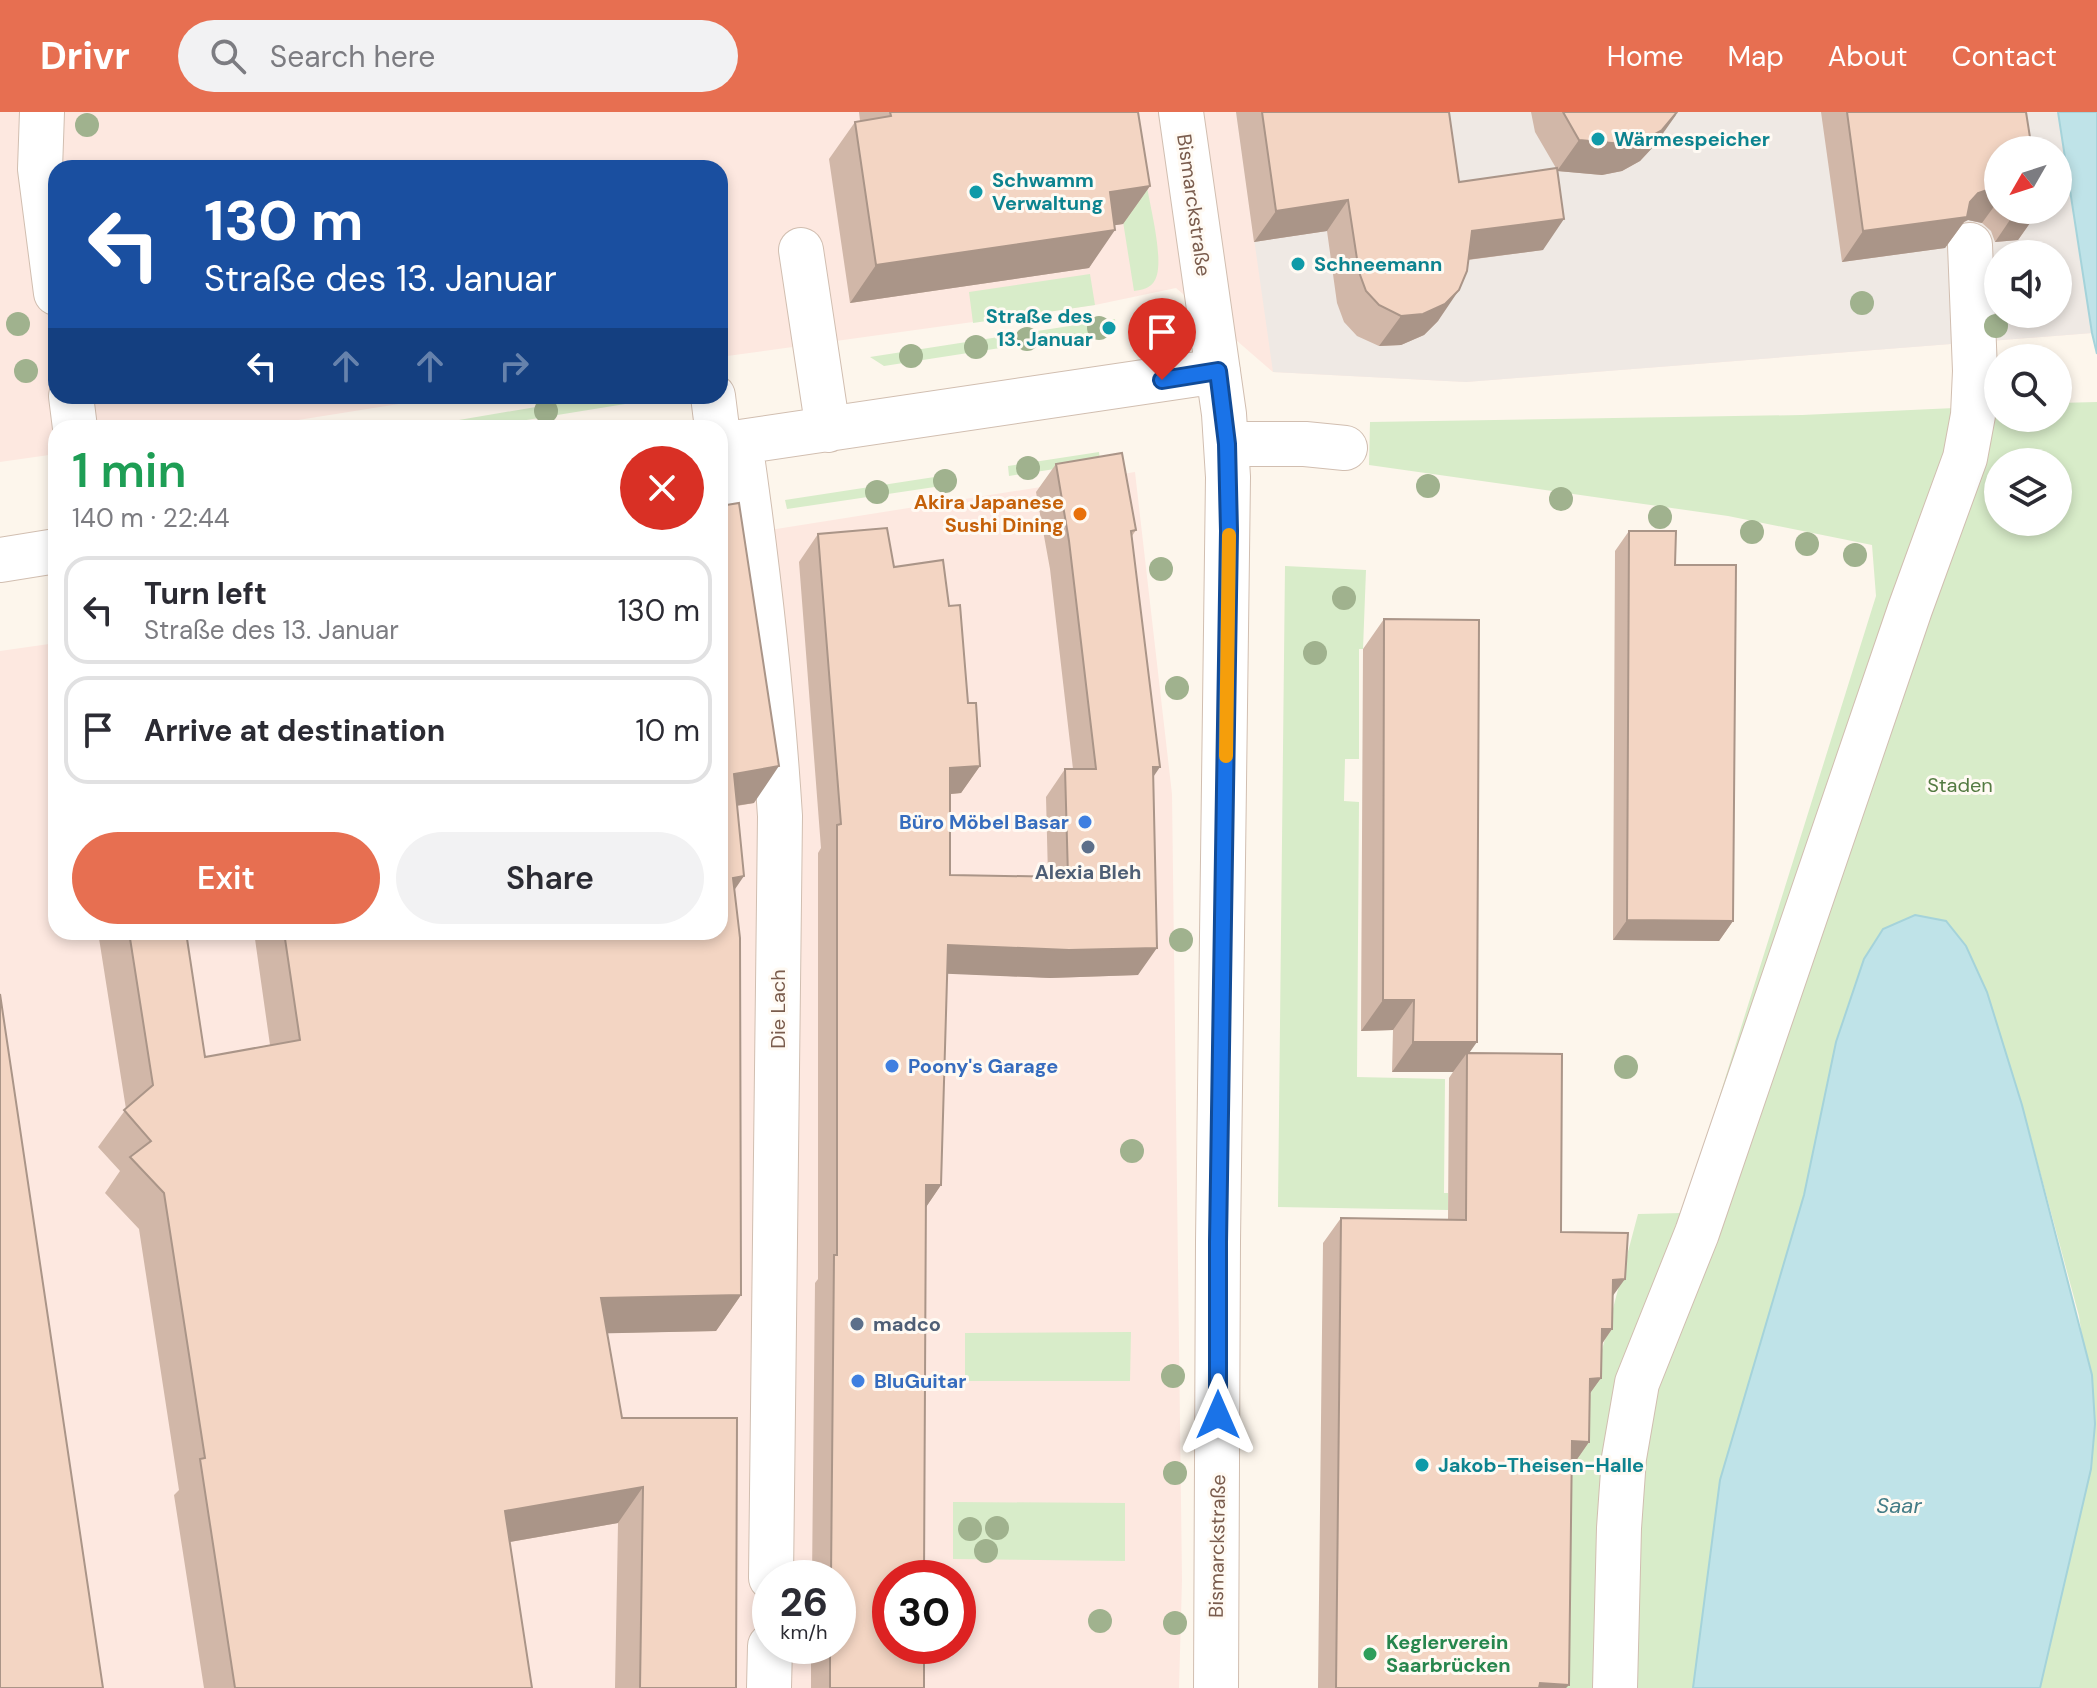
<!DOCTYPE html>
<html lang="en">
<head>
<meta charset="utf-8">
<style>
	body { margin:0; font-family:"DM Sans",sans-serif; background:#f2f2f3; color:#2b2b33; height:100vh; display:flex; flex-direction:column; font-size:30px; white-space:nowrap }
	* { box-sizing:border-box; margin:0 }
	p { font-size:26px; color:#7c7c81 }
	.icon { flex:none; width:44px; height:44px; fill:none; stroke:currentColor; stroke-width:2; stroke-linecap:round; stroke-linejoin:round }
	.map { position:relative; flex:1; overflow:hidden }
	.side { position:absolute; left:48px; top:308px; width:680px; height:520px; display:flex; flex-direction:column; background:#fff; border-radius:24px; box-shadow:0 4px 12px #0003 }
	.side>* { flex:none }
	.hud { position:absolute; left:48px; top:48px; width:680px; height:244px; border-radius:24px; box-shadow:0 4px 12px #0003; background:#1a4fa0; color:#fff; overflow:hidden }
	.needle { width:52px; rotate:231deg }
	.controls { position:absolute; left:1984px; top:24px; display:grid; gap:16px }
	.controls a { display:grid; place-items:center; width:88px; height:88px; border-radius:50%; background:#fff; box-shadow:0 4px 12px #0003; font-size:40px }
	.speed { position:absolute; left:752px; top:1448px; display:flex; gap:16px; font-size:40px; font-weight:700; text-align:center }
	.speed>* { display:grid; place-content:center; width:104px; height:104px; border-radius:50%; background:#fff; box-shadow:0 4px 12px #0003; line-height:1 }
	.speed small { font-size:20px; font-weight:400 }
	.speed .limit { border:12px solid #d22; background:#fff; color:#111 }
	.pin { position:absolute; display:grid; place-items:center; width:68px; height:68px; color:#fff; margin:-82px -34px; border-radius:50% 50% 50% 0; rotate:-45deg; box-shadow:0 0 8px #0007 }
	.pin .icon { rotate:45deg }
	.me { position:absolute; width:88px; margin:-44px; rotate:0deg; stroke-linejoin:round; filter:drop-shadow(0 0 6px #0008) }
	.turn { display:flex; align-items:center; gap:28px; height:168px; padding:0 24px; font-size:36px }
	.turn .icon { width:104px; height:104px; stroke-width:2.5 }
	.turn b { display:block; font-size:56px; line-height:68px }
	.lanes { display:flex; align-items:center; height:76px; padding:0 24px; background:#0003; justify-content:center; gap:40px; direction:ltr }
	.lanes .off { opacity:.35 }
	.round { display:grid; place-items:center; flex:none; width:84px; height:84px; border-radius:42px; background:#f2f2f3 }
	.head { display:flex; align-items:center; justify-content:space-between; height:136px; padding:0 24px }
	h1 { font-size:48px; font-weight:600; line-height:60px; color:#1e9e55 }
	.action { display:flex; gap:16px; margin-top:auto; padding:16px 24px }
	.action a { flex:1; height:92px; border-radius:48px; background:#e76f51; color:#fff; font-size:32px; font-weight:600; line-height:92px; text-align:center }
	.action a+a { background:#f2f2f3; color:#2b2b33 }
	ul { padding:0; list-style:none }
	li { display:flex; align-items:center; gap:24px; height:108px; margin:0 16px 12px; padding:0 8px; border:4px solid #e1e1e2; border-radius:24px }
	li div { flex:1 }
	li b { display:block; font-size:30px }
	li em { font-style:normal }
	header { display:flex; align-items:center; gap:48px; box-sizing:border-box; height:112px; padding:0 40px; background:#e76f51; color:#fff }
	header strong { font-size:38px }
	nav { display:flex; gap:44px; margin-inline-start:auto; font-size:28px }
	.search { width:560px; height:72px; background:#f2f2f3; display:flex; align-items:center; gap:20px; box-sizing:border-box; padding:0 28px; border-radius:44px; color:#7c7c81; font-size:30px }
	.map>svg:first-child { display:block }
	.commercial { fill:#fde8e0; fill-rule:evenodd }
	.industrial { fill:#efe9e4; fill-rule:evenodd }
	.green { fill:#d8ecc9; fill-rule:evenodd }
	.water { fill:#bfe3e8; stroke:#a5d3da; stroke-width:2 }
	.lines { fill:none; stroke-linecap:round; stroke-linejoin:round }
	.minor-casing { stroke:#d1beb0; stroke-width:46 }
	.minor { stroke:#fff; stroke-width:44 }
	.tree { fill:#a0b28e }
	.wall { fill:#d1b7a8 }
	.shaded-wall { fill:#aa9588 }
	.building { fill:#f3d5c3; stroke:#aa9588; stroke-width:2 }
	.route-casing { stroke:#114b97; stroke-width:20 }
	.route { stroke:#1a73e8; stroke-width:14 }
	.slow { stroke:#f59e0b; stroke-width:14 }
	.culture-dot { fill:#0f9aa8; stroke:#fffaf3; stroke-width:3 }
	.food-dot { fill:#e8710a; stroke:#fffaf3; stroke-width:3 }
	.shop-dot { fill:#3f7fe0; stroke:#fffaf3; stroke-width:3 }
	.service-dot { fill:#5c6f8a; stroke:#fffaf3; stroke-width:3 }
	.leisure-dot { fill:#2e9e5b; stroke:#fffaf3; stroke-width:3 }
	.labels { text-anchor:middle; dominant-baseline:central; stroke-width:6; stroke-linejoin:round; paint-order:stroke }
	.culture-label { font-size:20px; font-weight:bold; fill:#0d838f; stroke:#fffaf3; text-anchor:start }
	.street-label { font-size:20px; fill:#7a5c4d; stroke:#fffaf3 }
	.food-label { font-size:20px; font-weight:bold; fill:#c56008; stroke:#fffaf3; text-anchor:end }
	.park-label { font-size:20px; fill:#537a41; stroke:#fffaf3 }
	.shop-label { font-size:20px; font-weight:bold; fill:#366cbe; stroke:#fffaf3; text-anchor:start }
	.service-label { font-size:20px; font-weight:bold; fill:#4e5e75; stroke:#fffaf3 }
	.leisure-label { font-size:20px; font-weight:bold; fill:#27864d; stroke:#fffaf3; text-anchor:start }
	.water-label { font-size:22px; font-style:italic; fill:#437c86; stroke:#fffaf3 }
</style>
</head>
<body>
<header>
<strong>Drivr</strong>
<div class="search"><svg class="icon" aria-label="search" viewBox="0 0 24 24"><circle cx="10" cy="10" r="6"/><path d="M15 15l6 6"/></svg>Search here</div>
<nav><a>Home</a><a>Map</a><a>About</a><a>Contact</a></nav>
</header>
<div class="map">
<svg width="2097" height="1576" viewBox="0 0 2097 1576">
	<rect width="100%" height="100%" fill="#fdf6ec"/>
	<!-- commercial -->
	<path class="commercial" d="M0 0H2058L2092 221 1466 270 1273 260 1176 176 1095 193 720 245V56H56V284H449L247 316H56V342L0 350ZM1998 38H2058V98H1998ZM1998 142H2058V202H1998Z
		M1135 360 1172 682 1182 1468 1179 1576H0V539L56 531V820H720V426ZM770 1466H838V1534H770ZM890 1466H958V1534H890Z"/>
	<!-- industrial -->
	<path class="industrial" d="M1236 0H2058L2092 221 1466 270 1273 260ZM1998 38H2058V98H1998ZM1998 142H2058V202H1998Z"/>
	<!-- green -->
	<path class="green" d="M1115 59 1147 74C1150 95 1165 150 1155 168 1151 176 1142 178 1134 179Z
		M1090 162 1095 193 973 211 969 180Z
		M1115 207 1116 218 884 254 870 245Z
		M600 284H657L656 287 477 316H412Z
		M2097 290V1576H2040L2091 1357 2095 1312 2079 1204 2022 993 1987 880 1966 834 1864 847 1836 930 1804 1083 1720 1368 1693 1576H1551L1571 1355 1638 1102 1683 1101 1876 484 1872 433 1728 404 1369 353 1370 310 1802 303 1998 294V306H2058V291ZM1998 350H2058V410H1998Z
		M1099 340 1100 350 1009 364 1008 354Z
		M954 362 955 372 787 397 785 388Z
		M1285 454 1366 458 1363 537H1359V647H1345L1344 689 1359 690 1357 965 1445 967 1444 1081H1448V1098L1278 1095Z
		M1131 1220 1130 1269H965V1221Z
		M953 1390 1125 1391V1449L953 1447Z"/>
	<!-- water -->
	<path class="water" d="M2058 0H2097V242L2092 221Z
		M1915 803 1946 809 1966 834 1987 880 2022 993 2092 1263 2095 1312 2091 1357 2040 1576H1693L1720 1368 1804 1083 1836 930 1864 847 1883 817Z"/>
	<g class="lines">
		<defs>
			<path id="minor" d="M42 0 40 57 56 181
				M1181 0 1224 302 1228 365 1218 1130 1216 1576
				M801 138 828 318
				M71 284 75 316
				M713 284 717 316
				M740 330C758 455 772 579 780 704L771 1466
				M1227 332H1305L1345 336
				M720 333 1218 259
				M0 448 56 439
				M769 1576 770 1534
				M1615 1576 1619 1416 1624 1346 1637 1271 1697 1121 1910 497 1965 346 1973 303 1975 259 1970 133"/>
		</defs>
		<!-- minor casing -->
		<use href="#minor" class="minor-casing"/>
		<!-- minor -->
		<use href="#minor" class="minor"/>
	</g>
	<!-- trees -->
	<g class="tree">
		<circle cx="87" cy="13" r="12"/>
		<circle cx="1862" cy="191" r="12"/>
		<circle cx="18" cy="212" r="12"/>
		<circle cx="1996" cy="214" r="12"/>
		<circle cx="1099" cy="216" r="12"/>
		<circle cx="1027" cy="227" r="12"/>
		<circle cx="976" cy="235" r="12"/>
		<circle cx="911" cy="244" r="12"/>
		<circle cx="26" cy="259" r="12"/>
		<circle cx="546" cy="299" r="12"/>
		<circle cx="1028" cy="356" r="12"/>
		<circle cx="945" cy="369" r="12"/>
		<circle cx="1428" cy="374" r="12"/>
		<circle cx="877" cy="380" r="12"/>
		<circle cx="1561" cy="387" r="12"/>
		<circle cx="1660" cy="405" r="12"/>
		<circle cx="1752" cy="420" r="12"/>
		<circle cx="1807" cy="432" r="12"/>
		<circle cx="1855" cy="443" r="12"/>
		<circle cx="1161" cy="457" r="12"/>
		<circle cx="1344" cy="486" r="12"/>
		<circle cx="1315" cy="541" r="12"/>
		<circle cx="1177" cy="576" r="12"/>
		<circle cx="1181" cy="828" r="12"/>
		<circle cx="1626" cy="955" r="12"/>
		<circle cx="1132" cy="1039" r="12"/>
		<circle cx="1173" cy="1264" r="12"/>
		<circle cx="1175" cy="1361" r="12"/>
		<circle cx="997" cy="1416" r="12"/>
		<circle cx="970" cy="1417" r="12"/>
		<circle cx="986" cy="1439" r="12"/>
		<circle cx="1100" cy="1509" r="12"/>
		<circle cx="1175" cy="1511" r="12"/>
	</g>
	<!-- wall -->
	<path class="wall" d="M859 0H1138L1150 74 1123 112 1115 113 1089 156 850 191 829 47 855 10 860 9Z
		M1236 0H1449L1459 70 1556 56 1535 20 1531 0H1677L1654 34 1640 49 1622 59 1602 63 1558 59 1543 138 1468 148 1438 209 1424 223 1401 233 1379 234 1357 224 1344 210 1337 191 1327 119 1254 130Z
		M1821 0H2026L1998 38V98H2039L2018 128 1995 130 1991 119 1982 111 1968 108 1964 110 1945 136 1842 150Z
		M1056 352 1136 418 1132 424 1153 665 1138 863 1050 866 947 861 941 1073 926 1095 924 1576H811V1534H838V1466H812L815 1171 818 1167V741L821 736 799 450 818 422 894 455 949 494 980 654 961 681 950 682V763L1048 765 1046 685 1065 657H1073L1050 457 1036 380Z
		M720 394 754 691 737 694 735 778 741 1183 716 1219 607 1221 622 1306 736 1576H615L618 1411 510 1430 532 1576H204L174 1383 179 1378 139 1117 105 1081 120 1059 98 1035 126 997 98 820H186L205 945 270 933 254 820H720Z
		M1629 419 1733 809 1719 829 1613 828 1615 439Z
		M1384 507 1469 941 1561 1120 1613 1184 1612 1217 1602 1232 1601 1266 1590 1281 1589 1330 1572 1354 1566 1576H1318L1323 1131 1341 1106 1448 1108 1449 966 1453 960H1392L1393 918 1361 919 1363 537Z
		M56 530V584L49 540Z"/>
	<!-- shaded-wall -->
	<path class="shaded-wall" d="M1676 3 1654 34 1640 49 1622 59 1602 63 1557 59 1579 28Z
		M1150 74 1123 112 1083 118 1110 80Z
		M1990 77 1998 79V89L1982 111 1968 108 1964 110 1945 136 1842 150 1863 119 1970 90 1978 81Z
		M1348 88 1327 119 1254 130 1276 99Z
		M2028 98H2039L2018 128 1995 130 2016 99Z
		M1564 107 1543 138 1450 150 1472 119Z
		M1115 118 1089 156 850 191 876 153Z
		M1459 178 1438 209 1424 223 1401 233 1379 234 1401 204Z
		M779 654 754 691 720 696 734 662Z
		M980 654 961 681 930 684 950 656Z
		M1153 655H1160L1141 683Z
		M744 764 720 799 733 766Z
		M1627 808 1733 809 1719 829 1613 828Z
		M948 833 1157 836 1138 863 1050 866 929 861Z
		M1383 888H1414L1393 918 1361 919Z
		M1413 930H1477L1467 944V941L1453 960H1392Z
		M926 1073H941L922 1101Z
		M1625 1167 1607 1192 1613 1168Z
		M741 1183 716 1219 575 1222 601 1186Z
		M1602 1217H1612L1594 1243Z
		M1601 1266 1583 1291 1590 1267Z
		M1572 1329 1589 1330 1571 1356Z
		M643 1375 618 1411 480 1435 505 1399Z
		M1540 1571 1569 1573 1566 1576H1536Z"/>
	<!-- building -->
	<path class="building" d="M890 0H1138L1150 74 1110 80 1115 118 876 153 855 10 891 4Z
		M1262 0H1449L1459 70 1557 56 1564 107 1472 119 1467 159 1459 178 1445 192 1423 202 1401 204 1379 193 1366 179 1359 160 1348 88 1276 99Z
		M1563 0H1677L1662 18 1644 28 1623 32 1579 28Z
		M1847 0H2026L2032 38H1998V79L1990 77 1978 81 1970 90 1967 105 1863 119Z
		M1122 341 1136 418 1131 419 1160 655H1153L1157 836 1069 838 948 833 941 1073H926L924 1466H890V1534H924V1576H830V1534H838V1466H831L834 1143H837V713L841 712 818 422 887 416 894 455 943 448 949 494 960 493 968 591H976L980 654 950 656V763L1068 765 1065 657H1096L1069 429 1056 352Z
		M739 391 779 654 734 662 744 764 733 766 740 826 741 1183 601 1186 622 1306H737L736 1576H640L643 1375 505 1399 532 1576H235L200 1347 205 1346 164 1081 130 1045 151 1029 124 998 153 973 129 820H186L205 945 300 928 284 820H720V394Z
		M1629 419H1676L1675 453H1736L1733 809 1627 808Z
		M1384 507 1479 508 1477 930H1413L1414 888H1383Z
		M0 882 103 1576H0Z
		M1467 941 1562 942 1561 1120 1628 1121 1625 1167 1613 1168 1612 1217H1602L1601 1266 1590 1267 1589 1330 1572 1329 1569 1573 1540 1571 1539 1576H1336L1341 1106 1466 1108Z"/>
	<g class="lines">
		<defs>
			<path id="route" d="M1162 268 1218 259 1227 332 1229 419 1218 1130V1303"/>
		</defs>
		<!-- route casing -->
		<use href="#route" class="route-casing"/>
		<!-- route -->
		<use href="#route" class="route"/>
		<!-- slow -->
		<path class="slow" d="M1226 644 1229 423"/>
	</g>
	<!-- markers -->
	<g class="culture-dot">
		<circle cx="1598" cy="27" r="8"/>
		<circle cx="976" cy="80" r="8"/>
		<circle cx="1298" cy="152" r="8"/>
		<circle cx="1109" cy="216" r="8"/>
		<circle cx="1422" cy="1353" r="8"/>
	</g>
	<circle class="food-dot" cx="1080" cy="402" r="8"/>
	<g class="shop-dot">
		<circle cx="1085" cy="710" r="8"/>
		<circle cx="892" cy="954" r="8"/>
		<circle cx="858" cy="1269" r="8"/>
	</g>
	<g class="service-dot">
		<circle cx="1088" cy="735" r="8"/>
		<circle cx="857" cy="1212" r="8"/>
	</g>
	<circle class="leisure-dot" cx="1370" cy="1542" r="8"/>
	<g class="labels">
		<!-- culture labels -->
		<g class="culture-label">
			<text x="1614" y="27">Wärmespeicher</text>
			<text x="992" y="68">Schwamm<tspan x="992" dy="23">Verwaltung</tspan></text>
			<text x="1314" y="152">Schneemann</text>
			<text x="1093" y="204" text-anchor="end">Straße des<tspan x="1093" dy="23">13. Januar</tspan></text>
			<text x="1438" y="1353">Jakob-Theisen-Halle</text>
		</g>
		<!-- street labels -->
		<g class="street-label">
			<text transform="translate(1194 93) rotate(82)">Bismarckstraße</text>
			<text transform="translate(778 897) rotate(-90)">Die Lach</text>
			<text transform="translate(1217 1434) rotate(-89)">Bismarckstraße</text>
		</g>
		<!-- food labels -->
		<g class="food-label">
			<text x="1064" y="390">Akira Japanese<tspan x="1064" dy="23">Sushi Dining</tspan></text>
		</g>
		<!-- park labels -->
		<g class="park-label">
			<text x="1960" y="673">Staden</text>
		</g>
		<!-- shop labels -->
		<g class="shop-label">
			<text x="1069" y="710" text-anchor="end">Büro Möbel Basar</text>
			<text x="908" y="954">Poony's Garage</text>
			<text x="874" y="1269">BluGuitar</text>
		</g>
		<!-- service labels -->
		<g class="service-label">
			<text x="1088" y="760">Alexia Bleh</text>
			<text x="873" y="1212" text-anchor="start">madco</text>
		</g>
		<!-- leisure labels -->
		<g class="leisure-label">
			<text x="1386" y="1530">Keglerverein<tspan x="1386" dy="23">Saarbrücken</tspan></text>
		</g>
		<!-- water labels -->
		<g class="water-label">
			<text x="1899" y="1393">Saar</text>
		</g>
	</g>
</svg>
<div class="controls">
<a><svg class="needle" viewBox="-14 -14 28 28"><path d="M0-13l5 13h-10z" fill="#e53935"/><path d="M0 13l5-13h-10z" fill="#7c7c81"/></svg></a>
<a><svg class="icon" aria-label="sound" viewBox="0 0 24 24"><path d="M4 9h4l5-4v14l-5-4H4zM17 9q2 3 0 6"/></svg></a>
<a><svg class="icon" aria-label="search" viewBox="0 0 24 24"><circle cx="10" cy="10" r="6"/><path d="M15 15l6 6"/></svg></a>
<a><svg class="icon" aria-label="layers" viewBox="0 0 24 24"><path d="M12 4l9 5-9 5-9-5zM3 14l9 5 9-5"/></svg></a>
</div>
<div class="speed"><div>26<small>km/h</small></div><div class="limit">30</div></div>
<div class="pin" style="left:1162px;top:268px;background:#d93025"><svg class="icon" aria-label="arrive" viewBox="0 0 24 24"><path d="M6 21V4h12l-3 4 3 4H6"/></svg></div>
<svg class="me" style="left:1218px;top:1303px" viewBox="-20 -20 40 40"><path d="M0-17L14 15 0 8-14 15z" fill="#1a73e8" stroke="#fff" stroke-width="4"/></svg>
<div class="hud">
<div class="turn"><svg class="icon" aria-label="left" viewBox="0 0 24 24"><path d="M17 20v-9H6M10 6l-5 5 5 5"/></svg><div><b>130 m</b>Straße des 13. Januar</div></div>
<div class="lanes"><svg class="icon" aria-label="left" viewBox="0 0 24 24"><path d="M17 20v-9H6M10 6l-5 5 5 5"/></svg><svg class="icon off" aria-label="ahead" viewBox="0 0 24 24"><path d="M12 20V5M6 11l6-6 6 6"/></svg><svg class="icon off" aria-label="ahead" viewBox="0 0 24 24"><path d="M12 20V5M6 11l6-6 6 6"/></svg><svg class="icon off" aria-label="right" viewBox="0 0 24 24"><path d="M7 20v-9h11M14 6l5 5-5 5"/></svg></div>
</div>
<section class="side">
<div class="head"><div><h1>1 min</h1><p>140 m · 22:44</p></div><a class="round" style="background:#d93025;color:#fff"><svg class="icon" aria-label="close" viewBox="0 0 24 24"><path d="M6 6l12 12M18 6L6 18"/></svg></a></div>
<ul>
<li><svg class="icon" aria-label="left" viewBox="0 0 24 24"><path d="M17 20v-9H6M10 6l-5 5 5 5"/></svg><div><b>Turn left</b><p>Straße des 13. Januar</p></div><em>130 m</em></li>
<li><svg class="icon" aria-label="arrive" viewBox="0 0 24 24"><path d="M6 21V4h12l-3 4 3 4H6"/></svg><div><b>Arrive at destination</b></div><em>10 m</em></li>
</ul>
<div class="action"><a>Exit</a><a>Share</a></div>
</section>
</div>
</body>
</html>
